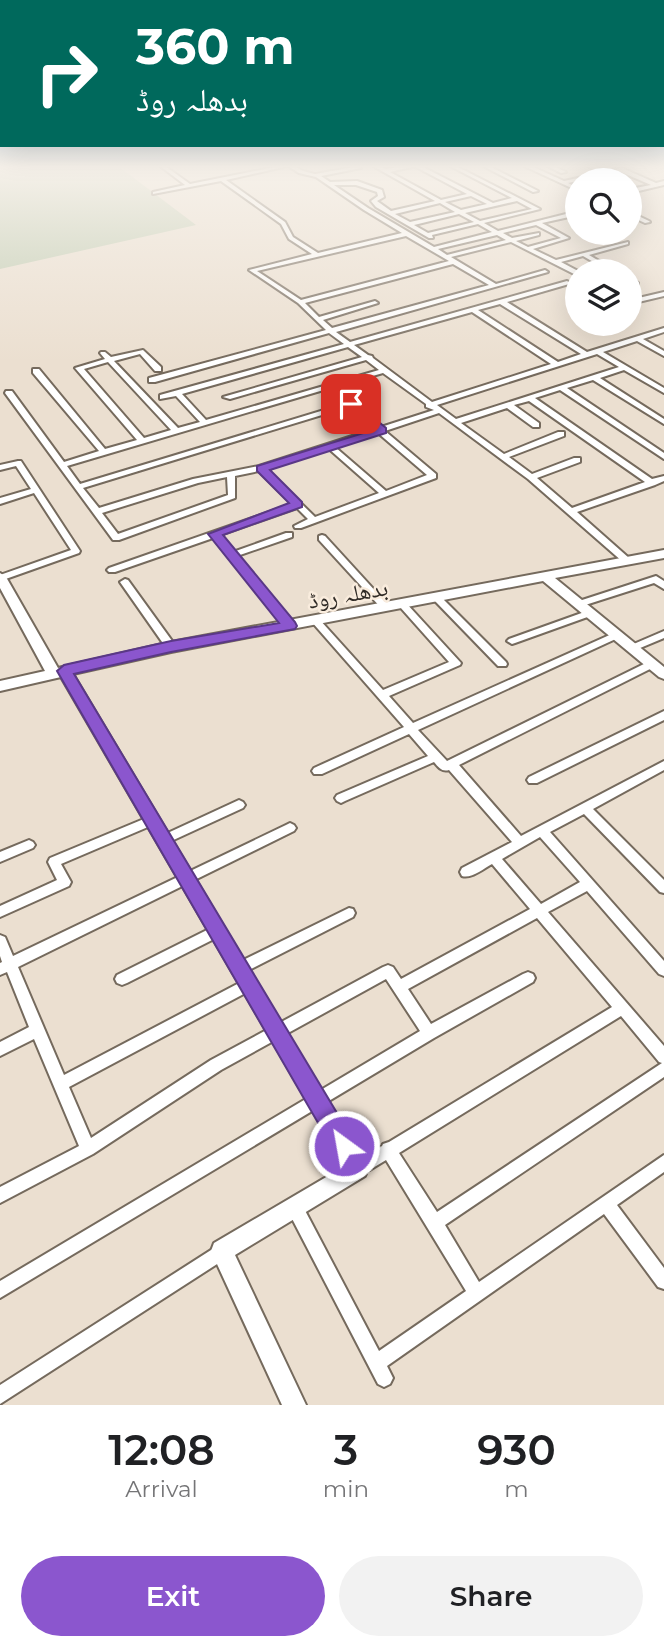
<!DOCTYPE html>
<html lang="en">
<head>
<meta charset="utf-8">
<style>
	body { margin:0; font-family:Montserrat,"Noto Naskh Arabic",sans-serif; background:#f2f2f2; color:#202124; height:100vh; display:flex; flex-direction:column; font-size:26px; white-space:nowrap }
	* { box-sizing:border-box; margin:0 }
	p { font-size:23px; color:#757577 }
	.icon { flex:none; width:38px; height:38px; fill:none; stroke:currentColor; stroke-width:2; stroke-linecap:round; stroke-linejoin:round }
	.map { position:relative; height:1405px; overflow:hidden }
	.sheet { display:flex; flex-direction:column; background:#fff; flex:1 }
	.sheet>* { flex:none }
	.guide { position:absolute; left:0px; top:0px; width:665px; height:147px; box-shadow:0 7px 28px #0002; background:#00695c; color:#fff; overflow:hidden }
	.controls { position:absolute; left:565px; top:168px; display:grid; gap:14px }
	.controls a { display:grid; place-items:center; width:77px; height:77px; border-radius:50%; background:#fff; box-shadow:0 7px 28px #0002; font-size:35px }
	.pin { position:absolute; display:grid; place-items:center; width:60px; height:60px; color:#fff; margin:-30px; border-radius:14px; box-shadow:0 4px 10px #0006 }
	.me { position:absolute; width:77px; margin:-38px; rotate:328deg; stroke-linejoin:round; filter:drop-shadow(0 0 5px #0008) }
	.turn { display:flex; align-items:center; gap:24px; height:147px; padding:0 21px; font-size:32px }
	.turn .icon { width:91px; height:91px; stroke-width:2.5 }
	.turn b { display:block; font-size:49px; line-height:60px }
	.eta { display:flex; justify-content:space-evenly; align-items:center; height:119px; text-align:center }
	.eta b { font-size:42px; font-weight:600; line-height:49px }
	.primary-button { display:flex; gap:14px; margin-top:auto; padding:14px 21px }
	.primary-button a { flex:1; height:80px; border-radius:42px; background:#8b56ce; color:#fff; font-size:28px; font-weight:600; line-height:80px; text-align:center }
	.primary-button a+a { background:#f2f2f2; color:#202124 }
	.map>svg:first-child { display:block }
	.green { fill:#bfcbb1 }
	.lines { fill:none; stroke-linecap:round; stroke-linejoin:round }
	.street-casing { stroke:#756a5d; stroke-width:4 }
	.secondary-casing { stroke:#756a5d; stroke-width:4 }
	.street { fill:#fff; fill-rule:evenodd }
	.secondary { fill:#fff; fill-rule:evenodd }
	.route { fill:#8b56ce; stroke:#5a3886; stroke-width:2 }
	.labels { text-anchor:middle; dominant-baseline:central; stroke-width:5; stroke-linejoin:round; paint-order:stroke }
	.street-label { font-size:23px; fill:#302b26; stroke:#f9ecdd }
</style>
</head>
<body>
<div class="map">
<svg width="664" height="1405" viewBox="0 0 664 1405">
	<rect width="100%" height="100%" fill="#ebdfd0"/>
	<!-- green -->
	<path class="green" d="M23 166H118L196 225 0 269V170Z"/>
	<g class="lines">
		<defs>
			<path id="street" d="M160 166H165L190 184 280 166H294L303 171 315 174 360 166 361 168 321 176 330 182 357 181 382 190 384 197 377 201 391 211 435 201 373 166H379L386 169 406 166H421L493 203 512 198 450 166H456L540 209 484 223 498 231 578 211V215L542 223 569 238 533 249 556 260 628 242V244L589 255 616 271H609L583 256 561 262 578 271V276L511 242 451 257 496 284 545 270 548 272 336 332 350 342 567 281 570 283 569 284 507 302 587 352 664 328V332L643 339 664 351V356L637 341 603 352 664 388V393L624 370 600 378 664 419V424L593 380 567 388 664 453V459L560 390 535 398 652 479 664 476V481L655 485 577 512 629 558 631 560 629 562H623L528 479 439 413 385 431 436 474V478L301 528H295L294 526 308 519 297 508 220 535 233 552 286 533H292V537L237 556 292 624 294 626 292 628H286L213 538 115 572H109L107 570 109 568 292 504 259 471 235 476V498L119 540H113L5 393 6 391H12L64 462 99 451 33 373V369H39L105 449 137 440 75 368 105 359 100 353 101 352H105L111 357 143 350 161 367V371H155L140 354 114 361 178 428 200 422 176 396 160 399V395L344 344 329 333 155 382H149V378L326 330 298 303 249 270 312 254 289 239 281 224 221 181 153 194V192L185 185ZM288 166 299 173 316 177 364 210 402 233 318 253 293 237 285 222 226 180ZM416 166V167L467 194 441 200 390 172ZM334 185H356L377 192 378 196 371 201 376 207 429 238H433L432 235 478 224 492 232 434 247 368 208ZM471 196 487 204 461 210 445 202ZM517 201 532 209 480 221 465 213ZM440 203 455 212 410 222 395 214ZM459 214 474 222 428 233 414 225ZM536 225 561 238 528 247 516 241 539 235V233L512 238 503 233ZM497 235 506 240 447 255 438 249ZM406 236 449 261 301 300 257 271ZM453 264 489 285 332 328 323 320 378 303 375 301 319 317 305 303ZM500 304 581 354 558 362 478 310ZM472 312 551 364 432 402 373 358 372 356 368 355 354 345ZM348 347 362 357 223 397 230 399 366 360 379 370 206 420 182 394ZM597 354 619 367 456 419 437 405ZM108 362 171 430 144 438 84 369ZM383 373 426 404V407L434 410 381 427 354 402 334 387ZM327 389 344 404 80 484 67 466ZM529 401 645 482 572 508 537 478 580 462V458H574L532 474 509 457 564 436V432H558L504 454 461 423 507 408 533 427H539V423L514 405ZM348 407 374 429 259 466 193 479 99 508 83 488ZM378 433 427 475 386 491 335 447ZM329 449 379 493 315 517 266 469ZM227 477 228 495 118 534 102 513 198 483Z
				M483 166H489L538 191 533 192Z
				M524 166H531L564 181 601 173 587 166H593L606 172 622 168 656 183 664 181V185L630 193V189L651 185 621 172 611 174 622 180H616L605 175 568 183 578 188V191Z
				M547 166H554L566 172 561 173Z
				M630 212 649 221 650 222 645 223 630 216Z
				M630 278 638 283V285L630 283Z
				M664 292V296L630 304V300Z
				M18 461H21L80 551 79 553 0 581V575L71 550 34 493 0 504V498L31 489 16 466 0 470V465Z
				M322 535 325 536 389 606 391 608 389 610H383L319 540V536Z
				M656 576 664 581V589L654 583 579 607 574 604 576 602Z
				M125 579 128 580 175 645 176 647 175 649H167L120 582Z
				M437 595 440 596 506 662 507 664 506 666H498L434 600 432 598Z
				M403 602 406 603 461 663 460 665 389 696 413 723 614 633H620L622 635 620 637 418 730 447 761 648 662 652 660 657 664 656 666 459 765 521 836 664 761V770L593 809 664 880V893L660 892 584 814 550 832 664 961V976L659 974 587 891 548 912 664 1046V1077L445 1225 479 1282 664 1155V1172L617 1205 664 1268V1289L658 1287 604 1214 387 1366 393 1378 390 1384 384 1387 378 1384 286 1207 288 1201 294 1199 300 1201 379 1351 466 1291 386 1160 358 1177 353 1174 350 1169 353 1164 382 1146 383 1144 389 1142 612 1007 537 918 408 989 431 1024 523 974 528 972 533 974 535 978 533 982 434 1038 0 1298V1281L420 1031 386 979 221 1070 93 1154 0 1203V1187L79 1146 34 1039 0 1056V1042L29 1027 7 972 0 975V963L2 962 0 956V935L5 937 13 956 286 825 290 823 294 825 296 828 294 831 18 967 64 1075 243 981 248 979 253 981 255 985 253 989 69 1087 91 1138 211 1060 383 967 388 965 393 967 401 979 530 909 492 864C483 869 471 879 462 876L460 872 462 868 512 842 449 770C442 772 439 768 434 762L345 801 341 803 337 801 335 798 337 795 428 756 409 734 322 774H314L312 771 314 768 404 727 311 621 313 619H319L383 690 449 662 400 607 398 605 400 603ZM540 837 580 882 541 904 502 859ZM621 1016 659 1062 662 1063 437 1212 399 1153Z
				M590 610 593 611 595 613 593 615 515 643 512 644 507 641 509 639Z
				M664 631V638L633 651 628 648 629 646Z
				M664 711V720L537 783H529L527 780 529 777Z
				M239 800 243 802 245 805 243 808 167 843 163 845 159 843 157 840 159 837Z
				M151 816 155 818 157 821 155 824 61 864 71 882 69 886 0 917V906L57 880 48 862 50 858Z
				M29 840 33 842 35 845 33 848 0 862V852Z
				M349 908 353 909 355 913 353 917 243 973 238 975 233 973 231 969 233 965Z
				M217 925 222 927 223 931 222 935 127 983 122 985 117 983 115 979 117 975Z
				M222 1243 228 1245 230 1251 228 1257 0 1404V1385Z"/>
			<path id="secondary" d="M664 550V558L555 578 664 667V679L659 677 543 581 171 652 73 674 368 1169 365 1176 235 1255 306 1405H282L211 1251 214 1243 345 1166 61 677 0 691V681L45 671 0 588V573L6 577 58 668 171 642Z"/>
		</defs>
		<!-- street casing -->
		<use href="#street" class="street-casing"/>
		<!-- secondary casing -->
		<use href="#secondary" class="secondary-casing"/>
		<!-- street -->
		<use href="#street" class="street"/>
		<!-- secondary -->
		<use href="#secondary" class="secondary"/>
	</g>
	<!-- sky -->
	<linearGradient id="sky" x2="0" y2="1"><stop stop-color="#82b0d5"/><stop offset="0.46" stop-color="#f6f1ea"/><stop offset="1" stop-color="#f6f1ea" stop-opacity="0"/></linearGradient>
	<rect width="664" height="362" fill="url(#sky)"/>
	<!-- route -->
	<path class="route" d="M347 402H355L386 428V433L270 470 302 502V507L223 535 295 622 297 626 295 629 171 652 74 674 352 1138 355 1146 352 1154 344 1157 336 1154 57 671 64 665 171 641 279 623 208 534 289 503 257 471V466L373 430 347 407Z"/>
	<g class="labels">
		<!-- street labels -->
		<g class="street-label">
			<text transform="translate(348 594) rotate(-10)">بدھلہ روڈ</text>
		</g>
	</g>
</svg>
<div class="controls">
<a><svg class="icon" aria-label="search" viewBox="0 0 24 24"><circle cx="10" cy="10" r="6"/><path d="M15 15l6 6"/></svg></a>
<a><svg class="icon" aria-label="layers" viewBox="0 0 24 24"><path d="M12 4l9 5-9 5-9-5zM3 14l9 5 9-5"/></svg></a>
</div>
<div class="pin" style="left:351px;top:404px;background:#d93025"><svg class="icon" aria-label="arrive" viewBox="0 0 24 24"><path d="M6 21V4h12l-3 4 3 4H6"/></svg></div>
<svg class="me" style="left:344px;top:1146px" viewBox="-20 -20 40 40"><circle r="17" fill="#8b56ce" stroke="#fff" stroke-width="3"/><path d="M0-11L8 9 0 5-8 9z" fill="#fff"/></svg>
<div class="guide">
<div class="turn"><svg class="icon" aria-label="right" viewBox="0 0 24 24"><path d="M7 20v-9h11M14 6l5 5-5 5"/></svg><div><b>360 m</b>بدھلہ روڈ</div></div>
</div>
</div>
<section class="sheet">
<div class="eta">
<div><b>12:08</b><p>Arrival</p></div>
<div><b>3</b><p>min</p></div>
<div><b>930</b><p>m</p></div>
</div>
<div class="primary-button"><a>Exit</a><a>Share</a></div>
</section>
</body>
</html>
